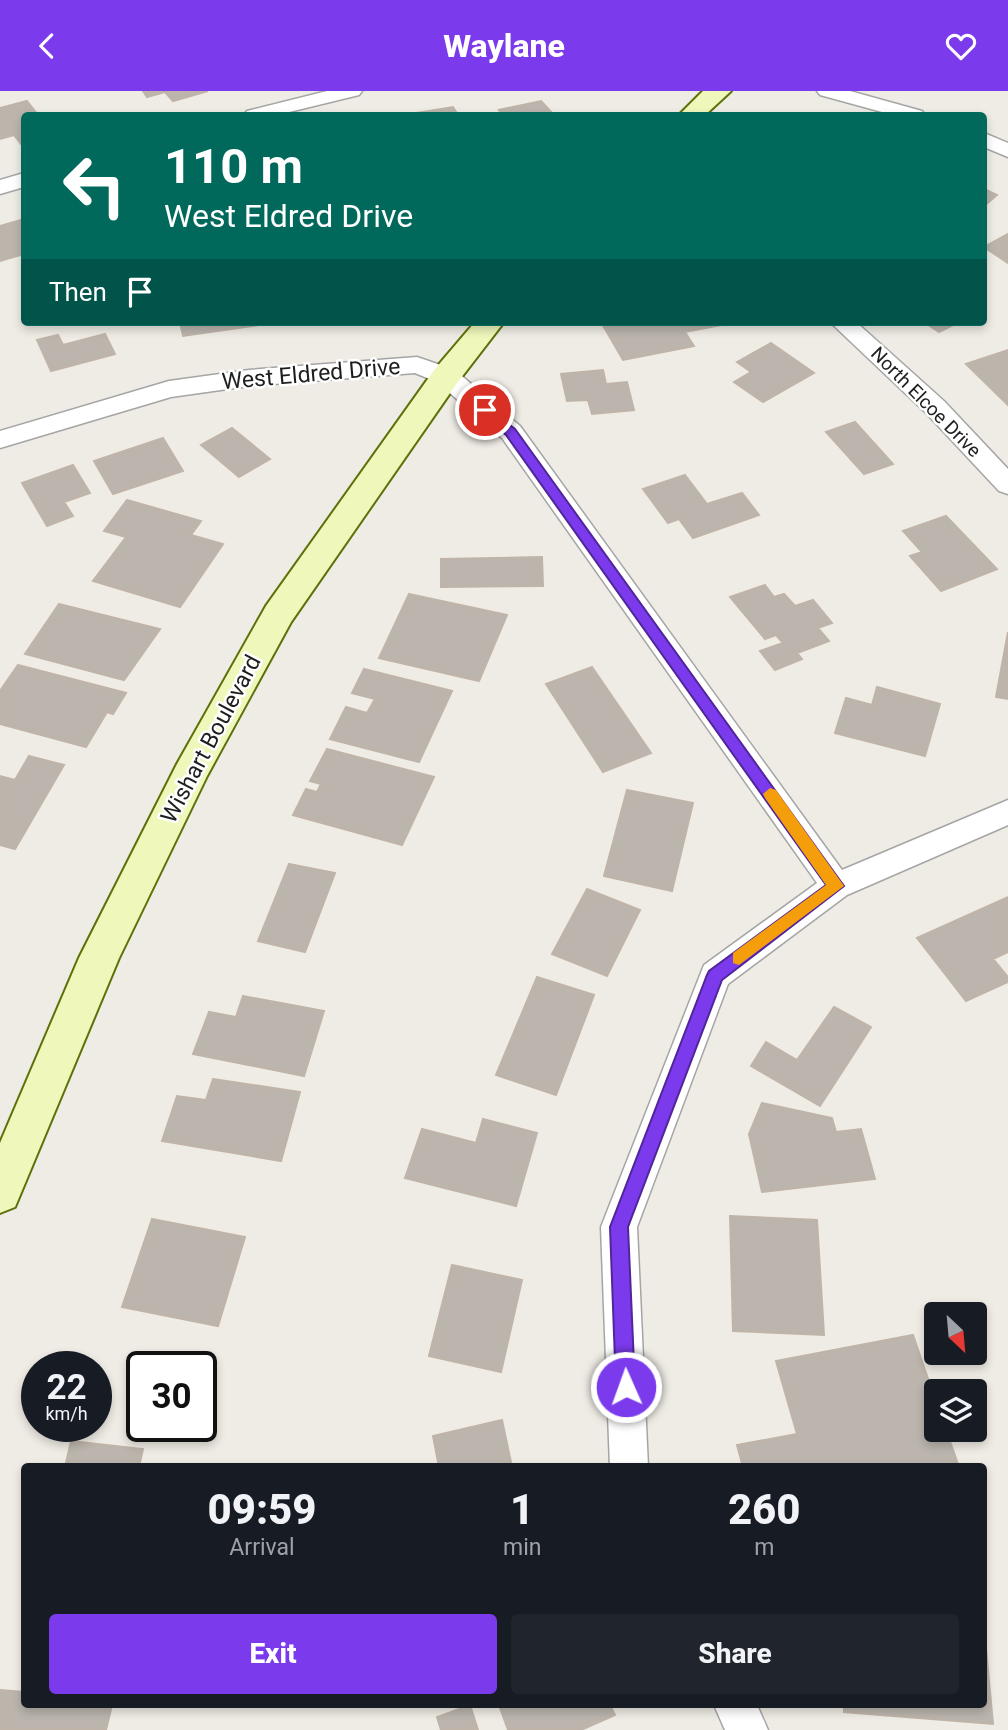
<!DOCTYPE html>
<html lang="en">
<head>
<meta charset="utf-8">
<style>
	body { margin:0; font-family:Roboto,sans-serif; background:#20242c; color:#f1f3f6; height:100vh; display:flex; flex-direction:column; font-size:26px; white-space:nowrap }
	* { box-sizing:border-box; margin:0 }
	p { font-size:23px; color:#9ea1a6 }
	.icon { flex:none; width:38px; height:38px; fill:none; stroke:currentColor; stroke-width:2; stroke-linecap:round; stroke-linejoin:round }
	.map { position:relative; flex:1; overflow:hidden }
	.panel { position:absolute; left:21px; top:1372px; width:966px; height:245px; display:flex; flex-direction:column; background:#171b24; border-radius:7px; box-shadow:0 4px 10px #0003 }
	.panel>* { flex:none }
	.top-card { position:absolute; left:21px; top:21px; width:966px; height:214px; border-radius:7px; box-shadow:0 4px 10px #0003; background:#00695c; color:#fff; overflow:hidden }
	.needle { width:46px; rotate:154deg }
	.buttons { position:absolute; left:924px; top:1211px; display:grid; gap:14px }
	.buttons a { display:grid; place-items:center; width:63px; height:63px; border-radius:7px; background:#171b24; box-shadow:0 4px 10px #0003; font-size:35px }
	.speed { position:absolute; left:21px; top:1260px; display:flex; gap:14px; font-size:35px; font-weight:700; text-align:center }
	.speed>* { display:grid; place-content:center; width:91px; height:91px; border-radius:50%; background:#171b24; box-shadow:0 4px 10px #0003; line-height:1 }
	.speed small { font-size:18px; font-weight:400 }
	.speed .limit { border:4px solid #111; border-radius:10px; background:#fff; color:#111 }
	.pin { position:absolute; display:grid; place-items:center; width:60px; height:60px; color:#fff; margin:-30px; border:4px solid #fff; border-radius:50%; box-shadow:0 2px 7px #0007 }
	.me { position:absolute; width:77px; margin:-38px; rotate:358deg; stroke-linejoin:round; filter:drop-shadow(0 0 5px #0008) }
	.turn { display:flex; align-items:center; gap:24px; height:147px; padding:0 28px; font-size:32px }
	.turn .icon { width:91px; height:91px; stroke-width:2.5 }
	.turn b { display:block; font-size:49px; line-height:60px }
	.then { display:flex; align-items:center; height:66px; padding:0 28px; background:#0003; gap:14px; font-size:26px }
	.eta { display:flex; justify-content:space-evenly; align-items:center; height:119px; text-align:center }
	.eta b { font-size:42px; font-weight:800; line-height:49px }
	.primary-button { display:flex; gap:14px; margin-top:auto; padding:14px 28px }
	.primary-button a { flex:1; height:80px; border-radius:7px; background:#7c3aed; color:#fff; font-size:28px; font-weight:800; line-height:80px; text-align:center }
	.primary-button a+a { background:#20242c; color:#f1f3f6 }
	header { display:flex; justify-content:space-between; align-items:center; height:91px; padding:0 28px; background:#7c3aed; color:#fff; font-size:32px; font-weight:800 }
	.map>svg:first-child { display:block }
	.building { fill:#bbb5ae; stroke:#c0b4a8; stroke-width:2 }
	.lines { fill:none; stroke-linecap:round; stroke-linejoin:round }
	.street-casing { stroke:#a5a5a5; stroke-width:3 }
	.secondary-casing { stroke:#5d7109; stroke-width:4 }
	.street { fill:#fff; fill-rule:evenodd }
	.secondary { fill:#eff7bb; fill-rule:evenodd }
	.route { fill:#7c3aed; stroke:#51269a; stroke-width:2 }
	.slow { fill:#f59e0b }
	.labels { text-anchor:middle; dominant-baseline:central; stroke-width:5; stroke-linejoin:round; paint-order:stroke }
	.far-street-label { font-size:19px; fill:#1e1e1e; stroke:#fff }
	.street-label { font-size:23px; fill:#1e1e1e; stroke:#fff }
</style>
</head>
<body>
<header><svg class="icon" aria-label="back" viewBox="0 0 24 24"><path d="M15 5l-7 7 7 7"/></svg>Waylane<svg class="icon" aria-label="heart" viewBox="0 0 24 24"><path d="M12 20l-8-8c-3-5 5-10 8-4 3-6 11-1 8 4z"/></svg></header>
<div class="map">
<svg width="1008" height="1639" viewBox="0 0 1008 1639">
	<rect width="100%" height="100%" fill="#efece5"/>
	<!-- building -->
	<path class="building" d="M143 0H208L173 10 165 1 147 6Z
		M27 10 38 24H24V52L21 53 14 44 0 48V17Z
		M541 10 554 24H503L499 19Z
		M453 16 458 24H404Z
		M984 98 997 104 984 115Z
		M24 128V163L0 170V135Z
		M1008 143V172L984 156Z
		M180 231H258L259 234 183 245Z
		M601 231H719L721 234 685 241 694 255 623 269Z
		M924 231H959L939 241Z
		M105 243 115 263 51 280 37 249 58 244 63 254Z
		M771 252 814 282 763 311 734 291 751 281 737 271Z
		M1008 259V314L966 273Z
		M603 279 606 293 627 291 634 319 592 323 588 309 567 310 561 283Z
		M855 331 893 373 864 383 826 341Z
		M232 337 270 368 239 386 201 354Z
		M163 347 183 380 113 403 94 370Z
		M73 374 90 402 64 411 73 425 47 435 22 392Z
		M685 384 707 413 742 402 759 424 693 447 679 428 668 432 643 398Z
		M127 409 201 430 191 444 223 453 180 516 93 490 126 446 104 440Z
		M946 425 997 478 941 500 910 465 922 461 903 440Z
		M542 466 543 495 441 496V468Z
		M765 494 774 506 784 503 795 515 813 509 832 532 818 537 829 550 797 562 802 568 775 579 760 560 783 552 776 544 765 548 730 506Z
		M409 503 507 524 479 590 379 567Z
		M59 513 160 538 124 589 25 563Z
		M1008 541V608L996 606Z
		M18 574 126 602 113 623 107 621 86 656 0 633V600Z
		M592 576 651 662 603 681 546 593Z
		M364 578 452 600 419 671 330 648 346 616 367 622 375 608 352 602Z
		M877 596 940 613 925 665 835 642 846 607 872 614Z
		M327 658 434 686 402 754 293 724 306 698 317 701 321 693 310 690Z
		M29 665 64 674 15 758 0 754V685L15 689Z
		M627 699 693 712 672 800 604 785Z
		M289 773 335 782 305 861 258 850Z
		M587 798 640 819 607 885 552 863Z
		M1008 806V861L993 868 1008 886V891L966 910 917 847Z
		M537 886 594 904 556 1004 496 984Z
		M243 905 324 920 304 985 193 963 209 921 236 926Z
		M834 916 871 936 820 1015 751 975 766 951 797 969Z
		M213 988 300 1001 281 1070 162 1050 177 1005 206 1009Z
		M762 1012 832 1027 836 1041 861 1038 875 1088 762 1101 749 1043Z
		M483 1028 537 1042 516 1115 405 1087 422 1038 476 1052Z
		M730 1125 817 1129 824 1244 733 1240Z
		M152 1128 245 1146 218 1235 122 1216Z
		M452 1174 522 1189 501 1281 429 1265Z
		M913 1244 936 1311V1339H946L959 1376H743L737 1354 797 1343 776 1270Z
		M502 1329 512 1376H439L433 1345Z
		M71 1350 143 1358 139 1376H65Z
		M984 1536 993 1633 844 1621V1614H984Z
		M0 1599 24 1601V1614H112L106 1639H0Z
		M470 1614 478 1639H441L437 1626Z
		M499 1614H610L615 1624 581 1639H508Z"/>
	<g class="lines">
		<defs>
			<path id="street" d="M327 0H362L359 4 277 24H244L247 20Z
				M817 0H850L922 20 925 24H893L820 4Z
				M984 42 1008 52V66L984 56Z
				M24 82V96L0 103V89Z
				M830 231H856L944 310 1008 378V403L999 400 926 322Z
				M417 266 455 279 520 335 842 779 1008 709V734L847 804 728 893 637 1136 648 1376H610L601 1136 704 874 817 792 502 347 437 291 415 282 249 295 171 306 0 357V340L169 290 249 279Z
				M714 1614H757L768 1639H725Z"/>
			<path id="secondary" d="M703 0H731L705 24H679Z
				M475 231H504L457 292 291 531 207 685 119 867 15 1116 0 1122V1052L79 867 177 673 266 515 435 278Z"/>
		</defs>
		<!-- street casing -->
		<use href="#street" class="street-casing"/>
		<!-- secondary casing -->
		<use href="#secondary" class="secondary-casing"/>
		<!-- street -->
		<use href="#street" class="street"/>
		<!-- secondary -->
		<use href="#secondary" class="secondary"/>
	</g>
	<!-- route -->
	<path class="route" d="M485 315 515 338 844 795 722 889 628 1136 635 1296 632 1302 626 1305 619 1302 616 1296 610 1136 707 884 709 880 826 794 506 344 481 322V316Z"/>
	<!-- slow -->
	<path class="slow" d="M770 697 776 699 844 795 739 874 733 872V862L826 794 765 707 763 703Z"/>
	<g class="labels">
		<!-- far-street labels -->
		<g class="far-street-label">
			<text transform="translate(926 311) rotate(45)">North Elcoe Drive</text>
		</g>
		<!-- street labels -->
		<g class="street-label">
			<text transform="translate(311 283) rotate(-5)">West Eldred Drive</text>
			<text transform="translate(211 648) rotate(-62)">Wishart Boulevard</text>
		</g>
	</g>
</svg>
<div class="buttons">
<a><svg class="needle" viewBox="-14 -14 28 28"><path d="M0-13l5 13h-10z" fill="#e53935"/><path d="M0 13l5-13h-10z" fill="#9ea1a6"/></svg></a>
<a><svg class="icon" aria-label="layers" viewBox="0 0 24 24"><path d="M12 4l9 5-9 5-9-5zM3 14l9 5 9-5"/></svg></a>
</div>
<div class="speed"><div>22<small>km/h</small></div><div class="limit">30</div></div>
<div class="pin" style="left:485px;top:319px;background:#d93025"><svg class="icon" aria-label="arrive" viewBox="0 0 24 24"><path d="M6 21V4h12l-3 4 3 4H6"/></svg></div>
<svg class="me" style="left:626px;top:1296px" viewBox="-20 -20 40 40"><circle r="17" fill="#7c3aed" stroke="#fff" stroke-width="3"/><path d="M0-11L8 9 0 5-8 9z" fill="#fff"/></svg>
<div class="top-card">
<div class="turn"><svg class="icon" aria-label="left" viewBox="0 0 24 24"><path d="M17 20v-9H6M10 6l-5 5 5 5"/></svg><div><b>110 m</b>West Eldred Drive</div></div>
<div class="then">Then<svg class="icon" aria-label="arrive" viewBox="0 0 24 24"><path d="M6 21V4h12l-3 4 3 4H6"/></svg></div>
</div>
<section class="panel">
<div class="eta">
<div><b>09:59</b><p>Arrival</p></div>
<div><b>1</b><p>min</p></div>
<div><b>260</b><p>m</p></div>
</div>
<div class="primary-button"><a>Exit</a><a>Share</a></div>
</section>
</div>
</body>
</html>
